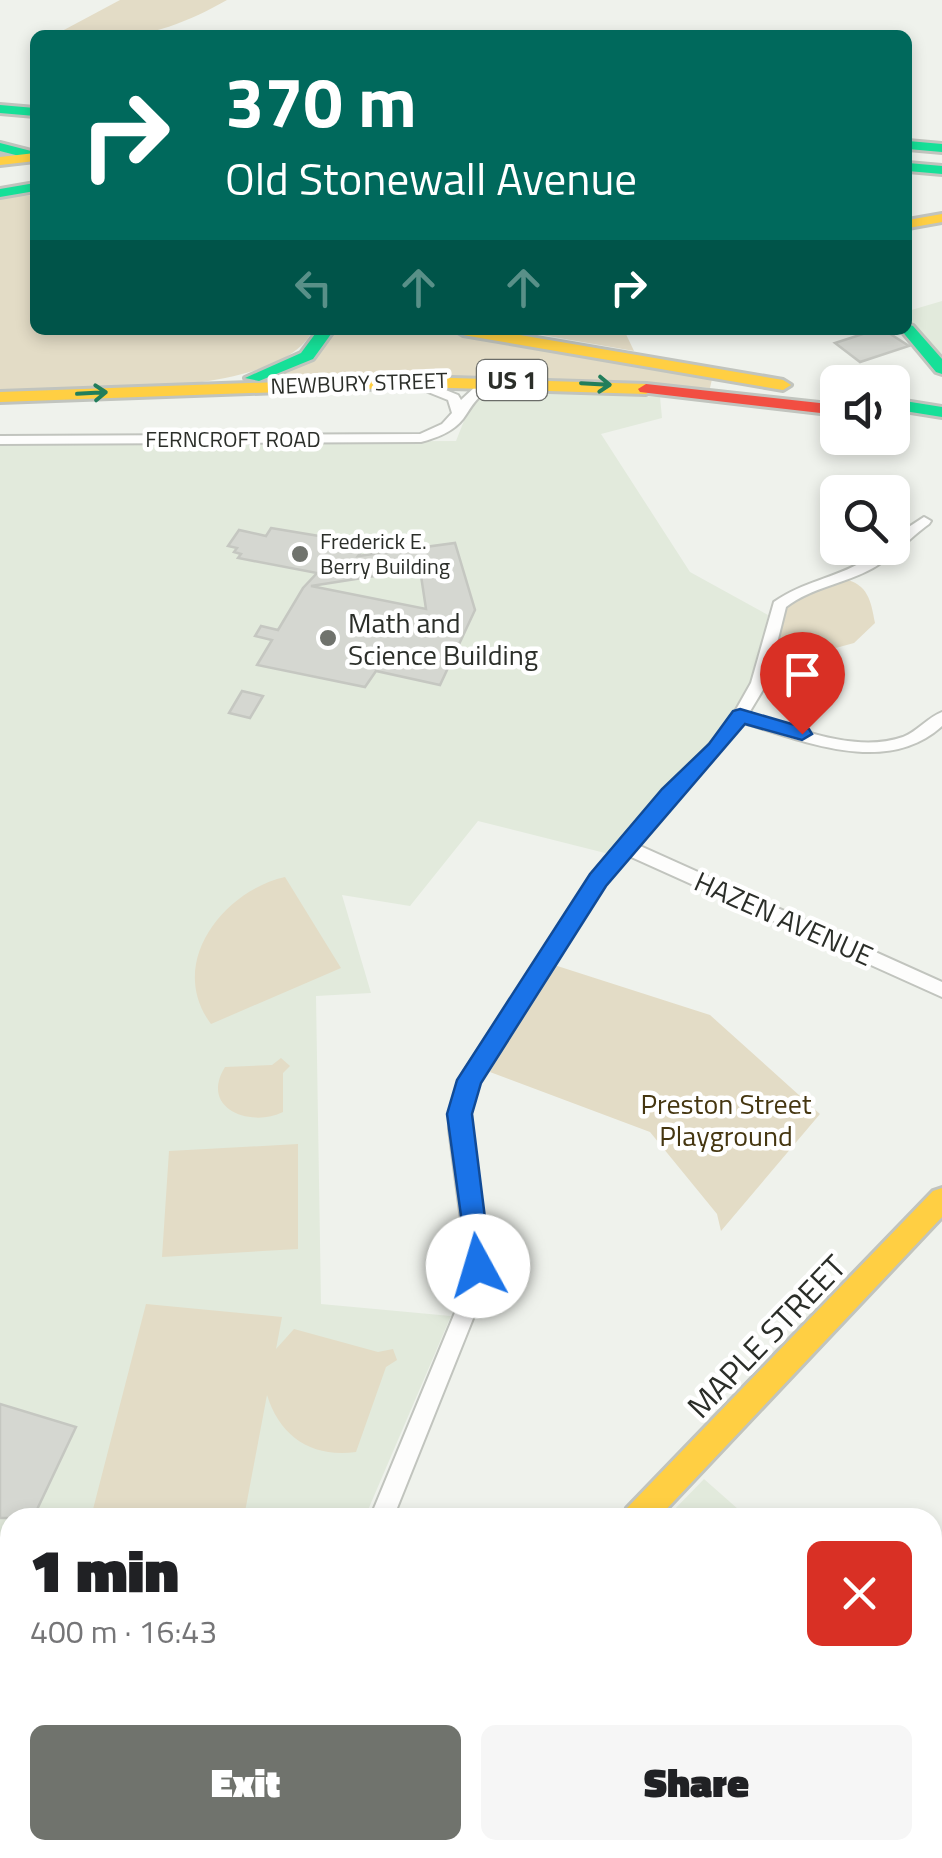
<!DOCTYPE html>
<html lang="en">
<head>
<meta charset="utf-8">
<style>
	body { margin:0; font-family:"Titillium Web",sans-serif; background:#f6f6f6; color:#202124; height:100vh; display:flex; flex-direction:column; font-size:38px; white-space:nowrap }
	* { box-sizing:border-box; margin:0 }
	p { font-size:32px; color:#757577 }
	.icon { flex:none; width:55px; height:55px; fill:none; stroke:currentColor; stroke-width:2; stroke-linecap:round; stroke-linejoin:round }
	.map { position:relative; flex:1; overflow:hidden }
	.drawer { position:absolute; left:0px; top:1508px; width:942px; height:352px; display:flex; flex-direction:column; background:#fff; border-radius:30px 30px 0 0; box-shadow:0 5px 15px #0003 }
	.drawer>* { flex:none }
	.banner { position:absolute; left:30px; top:30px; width:882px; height:305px; border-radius:15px; box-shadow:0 5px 15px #0003; background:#00695c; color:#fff; overflow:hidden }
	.buttons { position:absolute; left:820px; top:365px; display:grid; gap:20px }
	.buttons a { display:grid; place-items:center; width:90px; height:90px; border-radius:15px; background:#fff; box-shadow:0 5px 15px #0003; font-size:50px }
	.pin { position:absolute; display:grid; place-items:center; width:85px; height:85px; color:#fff; margin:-102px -42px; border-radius:50% 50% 50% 0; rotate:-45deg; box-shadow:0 0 10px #0007 }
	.pin .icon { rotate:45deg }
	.me { position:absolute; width:110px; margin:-55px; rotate:354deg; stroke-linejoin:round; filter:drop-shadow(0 0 8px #0008) }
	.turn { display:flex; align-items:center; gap:35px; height:210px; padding:0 30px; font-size:45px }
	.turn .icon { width:130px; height:130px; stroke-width:2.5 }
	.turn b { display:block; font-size:70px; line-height:85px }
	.lanes { display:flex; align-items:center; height:95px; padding:0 30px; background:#0003; justify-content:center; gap:50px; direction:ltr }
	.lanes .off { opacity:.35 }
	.round { display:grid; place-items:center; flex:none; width:105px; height:105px; border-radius:15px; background:#f6f6f6 }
	.overview { display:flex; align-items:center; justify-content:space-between; height:170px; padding:0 30px }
	h1 { font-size:60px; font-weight:800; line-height:75px }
	.button { display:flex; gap:20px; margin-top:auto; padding:20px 30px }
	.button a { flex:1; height:115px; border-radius:15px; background:#70736d; color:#fff; font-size:40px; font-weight:800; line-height:115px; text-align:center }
	.button a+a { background:#f6f6f6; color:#202124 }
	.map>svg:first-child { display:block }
	.built { fill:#e2eadc }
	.green { fill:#e3dcc6 }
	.building { fill:#d5d7d1; stroke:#c5c7c1; stroke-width:2.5; fill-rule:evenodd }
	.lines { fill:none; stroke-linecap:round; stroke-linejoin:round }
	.street-casing { stroke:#c1c4be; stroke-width:4 }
	.fast-casing { stroke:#c1c4be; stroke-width:6 }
	.slow-casing { stroke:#c1c4be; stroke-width:6 }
	.jam-casing { stroke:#c1c4be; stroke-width:6 }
	.street { fill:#fdfdfc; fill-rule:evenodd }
	.fast { fill:#16e098; fill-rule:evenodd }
	.slow { fill:#ffcf43; fill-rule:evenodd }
	.jam { fill:#f24e42; fill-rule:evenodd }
	.oneway { stroke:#227e5b }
	.route { fill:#1a73e8; stroke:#114b97; stroke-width:2.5 }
	.poi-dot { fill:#70736d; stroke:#fff; stroke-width:4 }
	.labels { text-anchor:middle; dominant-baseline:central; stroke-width:9; stroke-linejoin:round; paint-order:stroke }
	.far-street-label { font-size:22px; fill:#2b2e29; stroke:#fff }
	.far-poi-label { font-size:22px; fill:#2b2e29; stroke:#fff; text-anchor:start }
	.shield { fill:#fff; stroke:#6b6d69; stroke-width:2.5 }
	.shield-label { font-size:25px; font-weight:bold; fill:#2b2e29 }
	.poi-label { font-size:28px; fill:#2b2e29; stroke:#fff; text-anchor:start }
	.street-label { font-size:28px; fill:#2b2e29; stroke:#fff }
	.park-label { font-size:28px; fill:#453610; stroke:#fff }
	.near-street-label { font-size:32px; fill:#2b2e29; stroke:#fff }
</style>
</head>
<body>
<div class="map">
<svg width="942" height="1858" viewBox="0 0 942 1858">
	<rect width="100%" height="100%" fill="#eff2ec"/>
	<!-- built -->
	<path class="built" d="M942 301V360L908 323V311Z
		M483 390 660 397 662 418 601 434 690 572 768 615 753 686 720 736 613 855 478 821 410 906 342 895 371 993 316 996 321 1304 451 1316 365 1517 10 1518V1850H932V1570L942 1538V1858H0V443L456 441 473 398Z
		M704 1479 747 1517H667Z"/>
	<!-- green -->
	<path class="green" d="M120 0H227C178 28 119 49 62 31Z
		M35 195V330H313C279 400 72 388 0 392V197Z
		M331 330H444L712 379 710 388 509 376 267 381 300 365Z
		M513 330H624L634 351Z
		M844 579C868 584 871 601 875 623L854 643 770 666 792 591Z
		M285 877 341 968 211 1024C166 964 223 891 285 877Z
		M548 963 710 1015 820 1114 721 1231 717 1214 650 1132 490 1072Z
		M281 1058 290 1066 283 1073V1112C251 1128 199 1109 225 1067L272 1065Z
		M298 1144V1249L162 1257 169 1151Z
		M146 1304 282 1317 276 1349 294 1329 378 1352 393 1349 397 1360 386 1367 356 1452C312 1458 280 1437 267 1395L244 1517H91Z"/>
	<!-- building -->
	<path class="building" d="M875 330H884L909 346 860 362 835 343Z
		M271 528 355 542 364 548 358 556 455 543 475 610 440 685 376 671 365 687 257 665 272 640 255 636 261 626 278 630 303 588 317 573 238 558 241 554 234 552 237 548 228 546 239 530 266 536ZM420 569 426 609 311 586Z
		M242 691 263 696 250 718 229 713Z
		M0 1404 76 1427 33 1518H0Z"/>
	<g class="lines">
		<defs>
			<path id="street" d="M492 380 496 381V387C477 394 473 405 463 419 453 432 436 438 421 442L0 444V436L420 434 442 424 452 413 448 400 418 388V382H426L458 395 461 400 476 386Z
				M924 517 931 521 929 524C911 537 890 559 873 568 845 584 812 587 786 607L767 683 749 713C795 728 855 754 903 737 918 731 927 718 942 712V726C887 776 806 742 744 723L638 845 942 982V997L629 856 604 884 478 1082 471 1104 469 1129 484 1235 486 1286 393 1518H370L466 1286 463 1235 449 1129 452 1104 462 1074 592 876 729 722 751 683 774 602C802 582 835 578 864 561 875 555 880 548 892 548V538Z"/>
			<path id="fast" d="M0 105 35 108V116L0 113Z
				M908 141 942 144V152L908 149Z
				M0 143 35 152V160L0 151Z
				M908 163 942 166V174L908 171Z
				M35 183V191L0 197V189Z
				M908 324 913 326 942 359V374L936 372 901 330H908Z
				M318 330H334L313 359 259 381 245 378 301 353Z
				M892 399 942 407V417L892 409Z
				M232 1850H277L273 1858H229Z"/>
			<path id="slow" d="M35 153V161L0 165V157Z
				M942 214V222L908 228V220Z
				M455 330H490L783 380 791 385 783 390 463 335Z
				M419 377 646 384 654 389 646 394 419 387 0 402V392Z
				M942 1188V1217L658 1518H622L627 1508 933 1191Z"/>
			<path id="jam" d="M646 384 838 405V415L640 392 638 389Z"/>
		</defs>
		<!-- street casing -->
		<use href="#street" class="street-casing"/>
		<!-- fast casing -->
		<use href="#fast" class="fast-casing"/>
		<!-- slow casing -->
		<use href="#slow" class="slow-casing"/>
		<!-- jam casing -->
		<use href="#jam" class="jam-casing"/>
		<!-- street -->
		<use href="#street" class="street"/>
		<!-- fast -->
		<use href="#fast" class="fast"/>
		<!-- slow -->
		<use href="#slow" class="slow"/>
		<!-- jam -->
		<use href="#jam" class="jam"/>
	</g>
	<!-- one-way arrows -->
	<defs><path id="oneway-shaft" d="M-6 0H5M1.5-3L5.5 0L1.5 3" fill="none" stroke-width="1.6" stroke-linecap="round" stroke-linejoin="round" transform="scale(2.5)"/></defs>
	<g class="oneway">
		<use href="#oneway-shaft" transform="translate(596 384) rotate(3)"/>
		<use href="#oneway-shaft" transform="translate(92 393) rotate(-3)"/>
	</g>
	<!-- route -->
	<path class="route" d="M740 709 809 729 812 734 802 740 745 724 606 886 481 1083 472 1114 491 1266 487 1274 478 1278 469 1274 447 1114 457 1080 590 874 662 789 709 744 733 711Z"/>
	<!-- markers -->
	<g class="poi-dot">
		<circle cx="300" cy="554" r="10"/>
		<circle cx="328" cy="638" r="10"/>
	</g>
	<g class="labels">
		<!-- far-street labels -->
		<g class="far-street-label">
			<text transform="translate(359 383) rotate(-2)">NEWBURY STREET</text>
			<text x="233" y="439">FERNCROFT ROAD</text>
		</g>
		<!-- far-poi labels -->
		<g class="far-poi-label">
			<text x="320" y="541">Frederick E.<tspan x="320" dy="25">Berry Building</tspan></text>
		</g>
		<!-- shield labels -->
		<rect class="shield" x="477" y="360" width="70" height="40" rx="8"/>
		<g class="shield-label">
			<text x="512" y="380">US 1</text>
		</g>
		<!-- poi labels -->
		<g class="poi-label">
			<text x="348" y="622">Math and<tspan x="348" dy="32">Science Building</tspan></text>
		</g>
		<!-- street labels -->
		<g class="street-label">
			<text transform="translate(784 918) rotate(24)">HAZEN AVENUE</text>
		</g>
		<!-- park labels -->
		<g class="park-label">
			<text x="726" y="1103">Preston Street<tspan x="726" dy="32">Playground</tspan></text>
		</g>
		<!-- near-street labels -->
		<g class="near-street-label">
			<text transform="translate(766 1336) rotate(-46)">MAPLE STREET</text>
		</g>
	</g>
</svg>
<div class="buttons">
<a><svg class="icon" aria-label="sound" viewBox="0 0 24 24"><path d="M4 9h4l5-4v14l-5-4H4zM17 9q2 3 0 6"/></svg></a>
<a><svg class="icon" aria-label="search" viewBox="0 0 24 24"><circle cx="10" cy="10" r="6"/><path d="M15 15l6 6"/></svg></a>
</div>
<div class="pin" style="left:802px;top:734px;background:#d93025"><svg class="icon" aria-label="arrive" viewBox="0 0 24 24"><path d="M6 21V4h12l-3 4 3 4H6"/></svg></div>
<svg class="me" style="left:478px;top:1266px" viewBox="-20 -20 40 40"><circle r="19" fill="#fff"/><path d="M0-13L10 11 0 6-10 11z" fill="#1a73e8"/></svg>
<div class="banner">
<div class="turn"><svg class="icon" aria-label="right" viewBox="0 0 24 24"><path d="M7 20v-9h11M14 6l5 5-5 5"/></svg><div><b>370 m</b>Old Stonewall Avenue</div></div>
<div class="lanes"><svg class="icon off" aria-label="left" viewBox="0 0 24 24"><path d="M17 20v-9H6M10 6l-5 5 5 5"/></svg><svg class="icon off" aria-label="ahead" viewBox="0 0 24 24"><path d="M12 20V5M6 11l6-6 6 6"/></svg><svg class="icon off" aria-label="ahead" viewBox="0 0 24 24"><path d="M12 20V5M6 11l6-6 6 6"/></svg><svg class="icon" aria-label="right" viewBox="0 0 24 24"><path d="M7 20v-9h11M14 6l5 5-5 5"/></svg></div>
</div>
<section class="drawer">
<div class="overview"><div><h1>1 min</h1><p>400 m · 16:43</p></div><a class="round" style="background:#d93025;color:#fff"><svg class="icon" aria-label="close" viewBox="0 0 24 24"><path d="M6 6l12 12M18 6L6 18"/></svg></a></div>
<div class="button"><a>Exit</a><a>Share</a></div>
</section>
</div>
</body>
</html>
